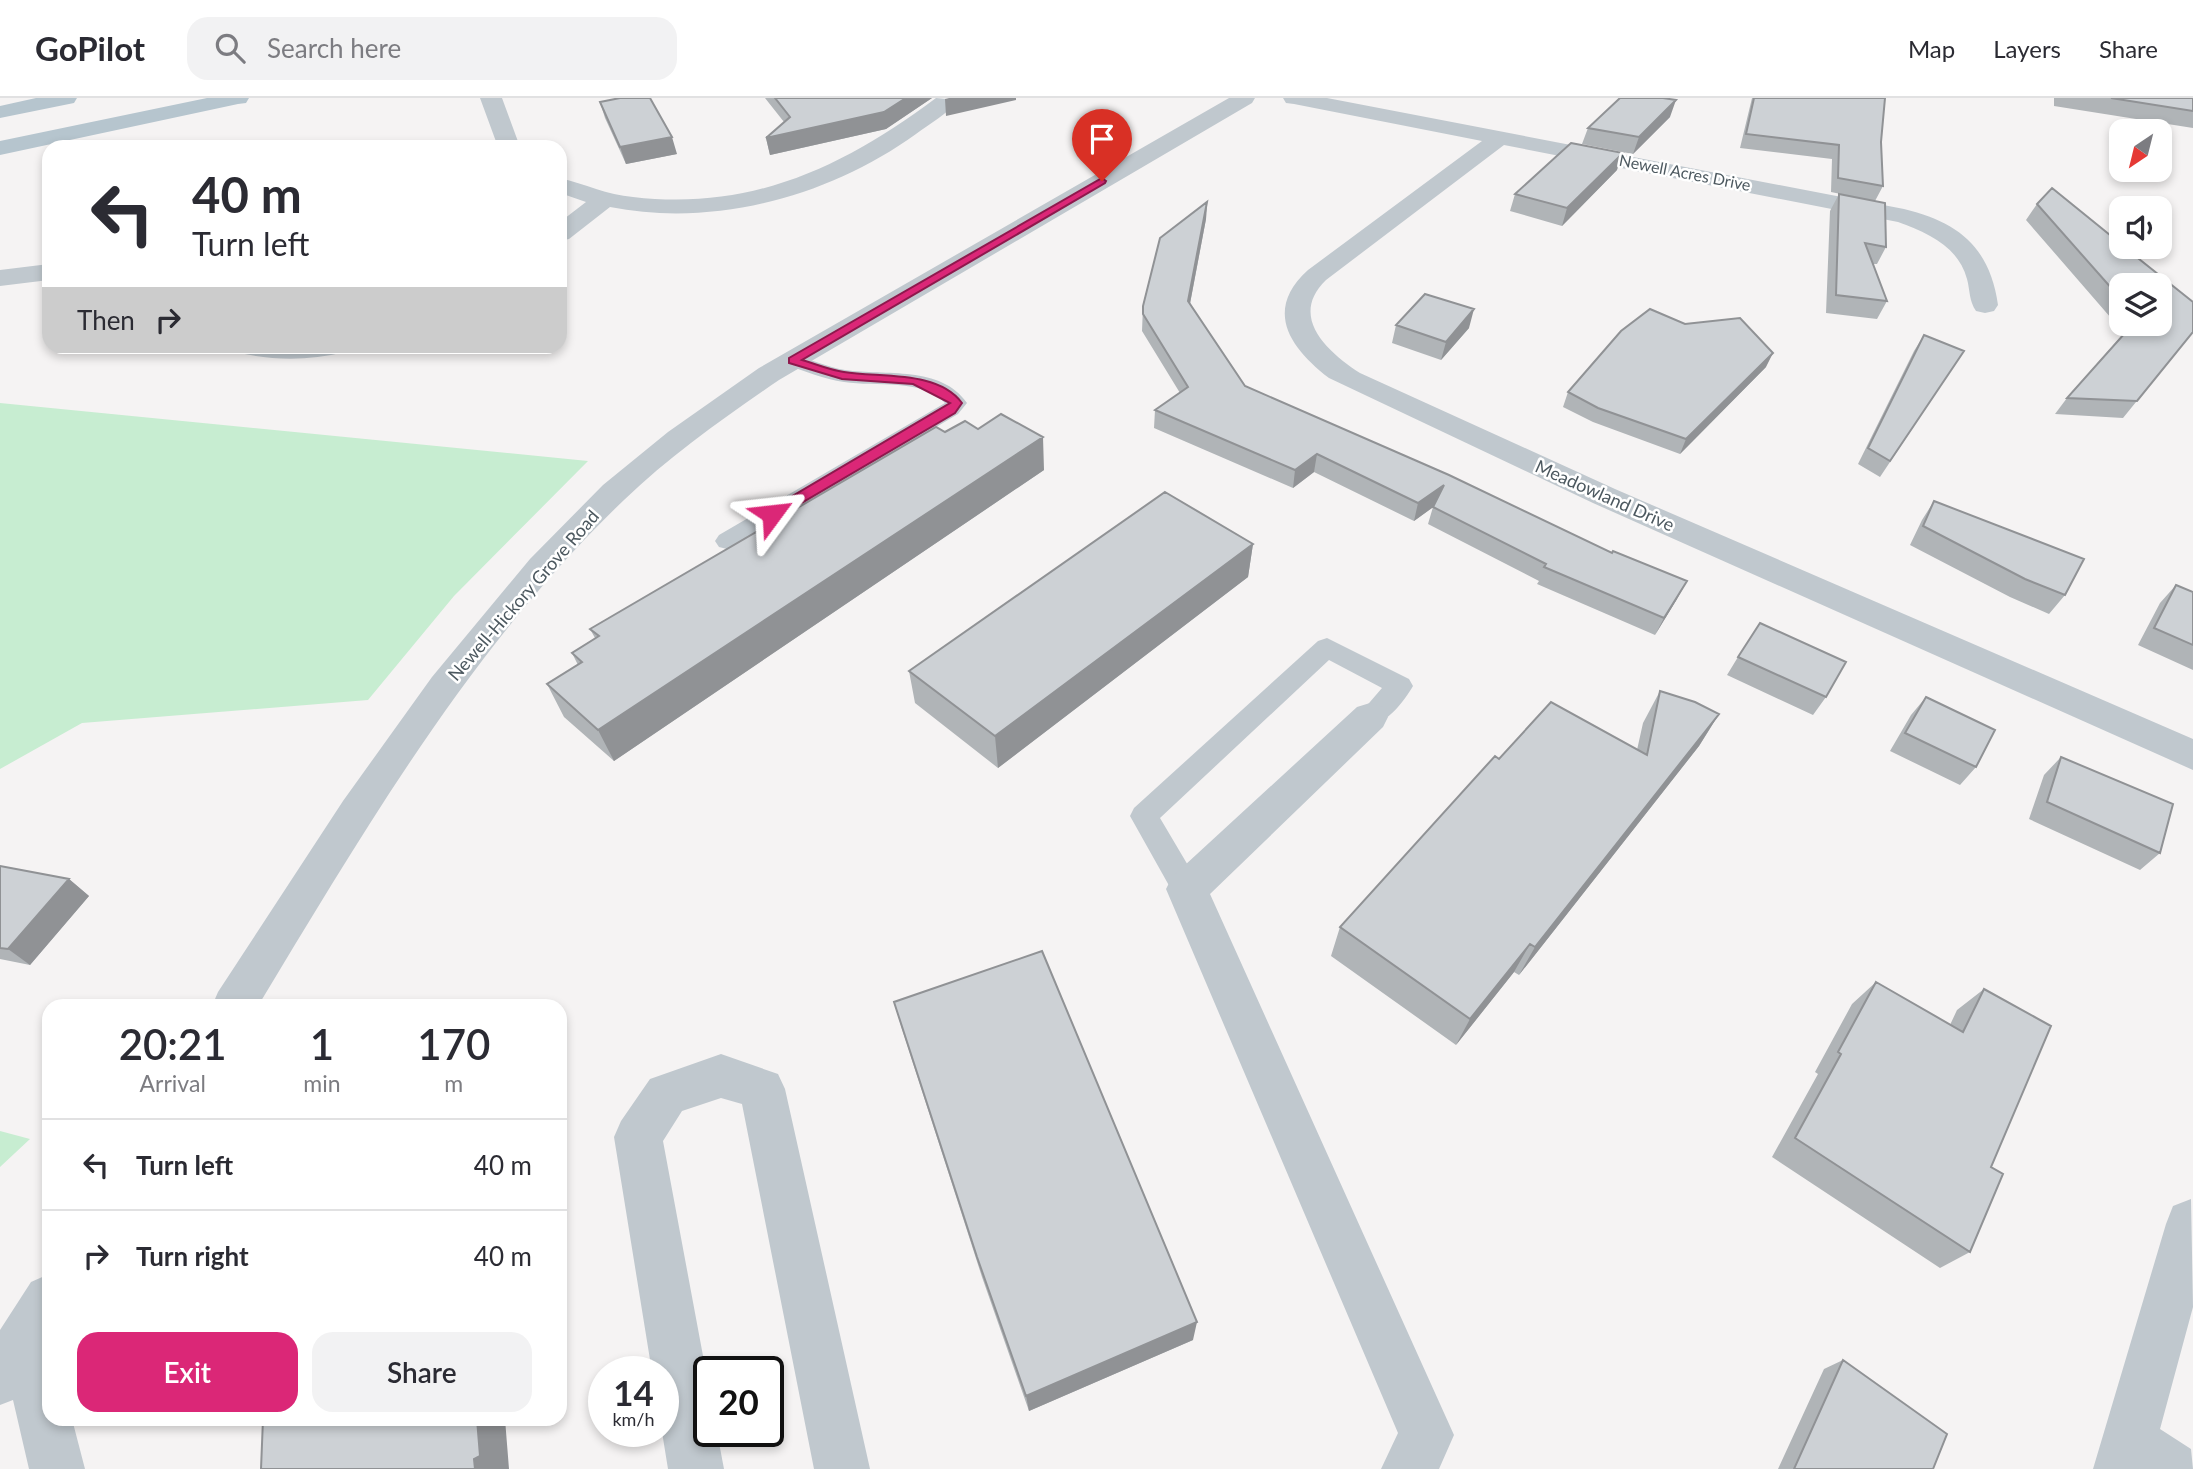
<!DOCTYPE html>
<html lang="en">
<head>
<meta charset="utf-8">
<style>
	body { margin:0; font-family:Lato,sans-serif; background:#f2f2f3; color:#2b2b33; height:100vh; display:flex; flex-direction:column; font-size:26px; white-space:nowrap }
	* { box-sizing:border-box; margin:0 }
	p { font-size:23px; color:#7c7c81 }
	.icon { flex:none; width:38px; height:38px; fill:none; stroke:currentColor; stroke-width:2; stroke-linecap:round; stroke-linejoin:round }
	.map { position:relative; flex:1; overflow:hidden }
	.panel { position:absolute; left:42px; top:901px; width:525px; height:427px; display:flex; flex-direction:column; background:#fff; border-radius:21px; box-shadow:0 4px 10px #0003 }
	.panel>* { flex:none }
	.banner { position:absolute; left:42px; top:42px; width:525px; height:214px; border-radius:21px; box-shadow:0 4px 10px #0003; background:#fff; color:#2b2b33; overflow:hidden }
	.needle { width:46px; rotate:215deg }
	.controls { position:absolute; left:2109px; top:21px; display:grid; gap:14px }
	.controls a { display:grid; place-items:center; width:63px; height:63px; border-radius:14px; background:#fff; box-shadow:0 4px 10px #0003; font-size:35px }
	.speed { position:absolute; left:588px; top:1258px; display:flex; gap:14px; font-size:35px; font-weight:700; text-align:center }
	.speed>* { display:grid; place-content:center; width:91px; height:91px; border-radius:50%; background:#fff; box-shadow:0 4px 10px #0003; line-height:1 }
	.speed small { font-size:18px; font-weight:400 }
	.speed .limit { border:4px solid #111; border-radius:10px; background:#fff; color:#111 }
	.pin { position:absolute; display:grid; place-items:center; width:60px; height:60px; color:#fff; margin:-72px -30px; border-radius:50% 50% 50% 0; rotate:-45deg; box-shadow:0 0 7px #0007 }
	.pin .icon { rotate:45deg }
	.me { position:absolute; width:77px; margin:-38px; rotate:60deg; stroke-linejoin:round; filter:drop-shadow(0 0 5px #0008) }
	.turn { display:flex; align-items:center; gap:24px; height:147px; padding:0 35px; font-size:32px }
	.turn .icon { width:91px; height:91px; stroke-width:2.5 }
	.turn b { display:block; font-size:49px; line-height:60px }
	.then { display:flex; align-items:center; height:66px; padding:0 35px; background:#0003; gap:14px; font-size:26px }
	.eta { display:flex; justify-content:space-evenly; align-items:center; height:119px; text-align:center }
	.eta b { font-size:42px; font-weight:600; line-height:49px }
	.action { display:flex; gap:14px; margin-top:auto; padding:14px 35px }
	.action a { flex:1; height:80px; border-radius:21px; background:#db2777; color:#fff; font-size:28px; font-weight:600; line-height:80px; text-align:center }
	.action a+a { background:#f2f2f3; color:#2b2b33 }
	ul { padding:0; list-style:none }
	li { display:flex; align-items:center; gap:21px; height:91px; padding:0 35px; border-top:2px solid #e1e1e2 }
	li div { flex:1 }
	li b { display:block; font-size:26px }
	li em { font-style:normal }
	header { display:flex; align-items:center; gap:42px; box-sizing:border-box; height:98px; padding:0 35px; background:#fff; border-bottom:2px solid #e1e1e2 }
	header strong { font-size:33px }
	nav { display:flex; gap:38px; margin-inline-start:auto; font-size:24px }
	.search { width:490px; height:63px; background:#f2f2f3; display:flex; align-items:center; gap:18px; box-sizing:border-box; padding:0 24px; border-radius:21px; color:#7c7c81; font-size:26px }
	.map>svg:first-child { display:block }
	.green { fill:#c7edd1 }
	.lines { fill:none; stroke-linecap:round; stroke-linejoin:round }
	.service { fill:#c0c8ce; fill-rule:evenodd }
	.minor { fill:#c0c8ce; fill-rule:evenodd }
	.primary { fill:#b6c5ce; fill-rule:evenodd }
	.wall { fill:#b0b4b7; fill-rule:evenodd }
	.shaded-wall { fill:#909295 }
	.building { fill:#cdd1d5; stroke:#909295; stroke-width:2 }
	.route { fill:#db2777; stroke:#8e194d; stroke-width:2 }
	.labels { text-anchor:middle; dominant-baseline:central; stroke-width:5; stroke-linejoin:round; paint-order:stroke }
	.far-street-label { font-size:16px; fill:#4c585f; stroke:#fff }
	.street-label { font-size:18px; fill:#4c585f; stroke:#fff }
</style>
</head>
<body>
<header>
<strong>GoPilot</strong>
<div class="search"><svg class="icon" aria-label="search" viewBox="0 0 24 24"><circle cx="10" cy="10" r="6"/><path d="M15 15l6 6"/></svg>Search here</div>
<nav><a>Map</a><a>Layers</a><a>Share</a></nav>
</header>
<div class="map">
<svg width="2193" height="1371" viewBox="0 0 2193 1371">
	<rect width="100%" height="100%" fill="#f5f3f3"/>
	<!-- green -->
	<path class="green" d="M0 305 588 363 454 498 368 602 82 625 0 671Z
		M0 1033 30 1041 0 1069Z"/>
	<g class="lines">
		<!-- service -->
		<path class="service" d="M793 257C811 261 827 269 845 272 885 278 941 267 967 305L958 316 735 449 727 451 719 449 715 443 719 437 945 305C922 280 876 289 844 284 824 281 805 273 786 267L783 263 786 259Z
			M1327 540 1409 581 1413 588C1403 605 1382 633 1361 626L1357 619 1382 590 1329 562 1160 720 1202 791 1198 800 1187 804 1176 800 1130 718 1134 710 1318 543Z"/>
		<!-- minor -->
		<path class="minor" d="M480 0H502L520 49H498Z
			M936 0 958 2C948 16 929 26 916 36 830 98 715 130 610 109L569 141 560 143V124L586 104 560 95V80C585 86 607 97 633 99 751 113 844 69 936 0Z
			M1229 0H1255L1252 5 779 282C725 319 671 357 624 402 473 546 365 731 258 908H212L218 894 343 703 432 579 530 461 603 387 668 334 759 270Z
			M1283 0H1327L1904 111C1959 124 1990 150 1998 207L1994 213 1985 215 1976 213C1969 203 1970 192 1967 181 1958 148 1928 135 1898 124L1504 47 1326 182C1288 219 1328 254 1360 275L1615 391 2193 641V672L1593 405 1329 280C1289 249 1264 212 1308 172L1482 43 1294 6 1286 5Z
			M49 166V182L0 188V172Z
			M233 248H348L345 254C308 263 273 263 236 254Z
			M1370 605 1383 609 1388 619 1383 629 1210 796 1454 1337 1439 1371H1381L1398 1335 1166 791 1172 779 1357 609Z
			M721 956 778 976 785 991 870 1371H814L742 1006 721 1000 682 1013 663 1043 709 1290V1334H717L724 1371H668L662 1334 663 1274H652L614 1039 621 1023 650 981Z
			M2191 1101 2193 1209 2160 1331 2191 1351 2193 1371H2093L2166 1126 2173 1108Z
			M49 1176V1250L46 1254 49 1261V1321H72L85 1371H29L13 1302 0 1307V1232L31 1184Z"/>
		<!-- primary -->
		<path class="primary" d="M36 0H77L74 5 0 20V8Z
			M207 0H249L246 5 238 6 0 57V43Z"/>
	</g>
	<!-- wall -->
	<path class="wall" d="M765 0H932L886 31 770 57 766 40 784 24Z
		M1752 0H1885L1881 44 1883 88 1875 103 1831 94 1832 61 1740 50Z
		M2054 0H2193V30L2054 8Z
		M600 4 677 56 626 66 605 20Z
		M1670 19 1633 56 1582 46 1588 30Z
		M1617 72 1562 128 1510 113 1515 96Z
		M1839 96 1886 149 1877 166H1873L1887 203 1877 221 1826 215 1830 113Z
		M1207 104 1206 121 1190 206 1245 288 1677 501 1655 537 1537 486 1539 483 1428 426 1433 409 1414 423 1314 374 1293 390 1154 330 1155 312 1180 295 1142 233 1143 208Z
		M2037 106 2193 234 2123 320 2055 316 2067 300 2124 235 2026 122ZM2121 187 2160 226H2121Z
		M1396 227 1469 230 1441 262 1392 245Z
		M1924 237 1964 253 1880 379 1858 366 1914 253Z
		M1766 269 1680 356 1593 324 1563 309 1568 294Z
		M945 334 1044 372 614 663 564 619 547 586 578 567 572 555 595 540 590 531Z
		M1934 403 2065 497 2049 516 2010 499 1910 447 1922 422Z
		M1253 446 1248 479 998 670 915 605 909 573Z
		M2176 487 2193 494V572L2138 547 2160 505Z
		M1738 559 1826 599 1813 617 1727 577Z
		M1660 593 1719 616 1699 648 1519 877 1514 874 1456 947 1331 858 1340 829 1499 661 1637 652 1643 625Z
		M1926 599 1976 669 1960 687 1890 653 1911 617Z
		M2061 659 2160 755 2140 772 2029 721 2044 677Z
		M0 768 69 781 89 798 30 867 0 861Z
		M1876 884 1950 927 1957 912 1984 891 1991 1069 1970 1154 1940 1170 1772 1059 1818 976 1815 974 1852 906Z
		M894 904 1193 1242 1029 1313 982 1179 902 931Z
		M1843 1262 1933 1371H1778L1824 1271Z"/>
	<!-- shaded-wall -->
	<path class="shaded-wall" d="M906 0H932L886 31 770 57 766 40Z
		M949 0H1016V2L946 18 945 1Z
		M1676 2 1670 19 1633 56 1639 39Z
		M672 39 677 56 626 66 620 49Z
		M1623 55 1617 72 1562 128 1567 110Z
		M1207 104 1206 121 1187 221 1188 203Z
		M1474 211 1469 230 1441 262 1446 244Z
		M1773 255 1766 269 1680 356 1686 341Z
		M1043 339 1044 372 614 663 598 632Z
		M1317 356 1314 374 1293 390 1295 372Z
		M1444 387 1439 405 1414 423 1418 405Z
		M1253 446 1248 479 998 670 995 638Z
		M1687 483 1677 501 1655 537 1664 520Z
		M1719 616 1699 648 1519 877 1535 849Z
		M69 781 89 798 30 867 8 851Z
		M1530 846 1514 874 1456 947 1470 921Z
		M1197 1224 1193 1242 1029 1313 1026 1298Z
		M477 1321H505L509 1371H475L474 1361Z"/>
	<!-- building -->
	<path class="building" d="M620 0H650L672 39 620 49 600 4Z
		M775 0H906L884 14 766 40 790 19Z
		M1620 0H1663L1676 2 1639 39 1588 30Z
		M1754 0H1885L1881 44 1883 88 1838 80 1839 47 1746 36Z
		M2111 0H2193V13Z
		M1571 45 1623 55 1567 110 1515 96Z
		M2052 90 2121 146V149H2124L2193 204V234L2137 303 2067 300 2133 226H2160V187H2121V201L2037 106Z
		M1839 96 1885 105 1886 149 1865 145 1887 203 1836 197Z
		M1207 104 1188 203 1245 288 1449 377 1612 455 1613 453 1687 483 1664 520 1544 469 1546 466 1433 409 1444 387 1418 405 1317 356 1295 372 1155 312 1188 289 1143 216V208L1160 140Z
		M1425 196 1474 211 1446 244 1396 227Z
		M1650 211 1685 226 1740 220 1773 255 1686 341 1598 310 1568 294 1621 233Z
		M1924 237 1964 253 1890 363 1868 350Z
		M1001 316 1043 339 598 632 547 586 582 564 572 555 599 538 590 531 936 329 945 334 965 323 978 331Z
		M1165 394 1253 446 995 638 909 573Z
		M1934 403 2084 461 2065 497 2025 481 1923 428Z
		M2176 487 2193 494V547L2154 530Z
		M1760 525 1846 564 1826 599 1738 559Z
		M1660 593 1695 604 1719 616 1535 849 1530 846 1470 921 1340 829 1495 658 1499 661 1551 604 1647 657Z
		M1926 599 1995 632 1976 669 1905 635Z
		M2061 659 2173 706 2160 755 2047 704Z
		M0 768 69 781 8 851 0 850Z
		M1042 853 1197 1224 1026 1298 977 1159 894 904Z
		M1876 884 1963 934 1984 891 2051 928 1991 1069 2003 1076 1970 1154 1795 1040 1841 956 1838 954Z
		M1843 1262 1947 1336 1933 1371H1794Z
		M263 1321H477L480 1358 474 1361 475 1371H261Z"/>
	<!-- route -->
	<path class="route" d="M1102 80 1106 83 1105 85 802 262C816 266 830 272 844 274 880 280 938 272 962 305L955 315 776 420H767V413L950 305 913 286 842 281 789 265V260Z"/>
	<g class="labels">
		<!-- far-street labels -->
		<g class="far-street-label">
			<text transform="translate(1685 74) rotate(11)">Newell Acres Drive</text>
		</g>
		<!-- street labels -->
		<g class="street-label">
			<text transform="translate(1605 397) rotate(24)">Meadowland Drive</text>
			<text transform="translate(523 497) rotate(-49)">Newell-Hickory Grove Road</text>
		</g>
	</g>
</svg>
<div class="controls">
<a><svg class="needle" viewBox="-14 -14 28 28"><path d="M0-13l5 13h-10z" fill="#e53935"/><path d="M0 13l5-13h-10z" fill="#7c7c81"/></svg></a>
<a><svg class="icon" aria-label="sound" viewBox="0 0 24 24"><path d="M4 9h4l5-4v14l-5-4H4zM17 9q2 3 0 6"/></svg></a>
<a><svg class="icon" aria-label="layers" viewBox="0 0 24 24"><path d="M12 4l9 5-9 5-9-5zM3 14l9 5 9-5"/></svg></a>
</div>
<div class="speed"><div>14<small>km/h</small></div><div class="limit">20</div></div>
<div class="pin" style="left:1102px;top:83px;background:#d93025"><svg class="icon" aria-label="arrive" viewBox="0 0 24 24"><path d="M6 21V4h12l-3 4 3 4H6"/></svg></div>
<svg class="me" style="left:772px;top:416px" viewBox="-20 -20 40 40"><path d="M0-17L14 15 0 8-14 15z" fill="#db2777" stroke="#fff" stroke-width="4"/></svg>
<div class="banner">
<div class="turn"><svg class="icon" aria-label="left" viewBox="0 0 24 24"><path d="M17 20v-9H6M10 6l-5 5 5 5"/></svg><div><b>40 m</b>Turn left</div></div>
<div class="then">Then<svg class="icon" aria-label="right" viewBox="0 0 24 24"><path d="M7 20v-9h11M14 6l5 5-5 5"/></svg></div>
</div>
<section class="panel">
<div class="eta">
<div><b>20:21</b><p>Arrival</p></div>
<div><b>1</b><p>min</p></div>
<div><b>170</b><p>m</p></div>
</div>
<ul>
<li><svg class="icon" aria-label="left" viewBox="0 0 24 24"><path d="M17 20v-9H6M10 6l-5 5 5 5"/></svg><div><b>Turn left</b></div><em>40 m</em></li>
<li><svg class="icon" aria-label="right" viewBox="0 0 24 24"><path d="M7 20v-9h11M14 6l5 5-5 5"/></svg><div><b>Turn right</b></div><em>40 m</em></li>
</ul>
<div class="action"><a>Exit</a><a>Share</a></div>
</section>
</div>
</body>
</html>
